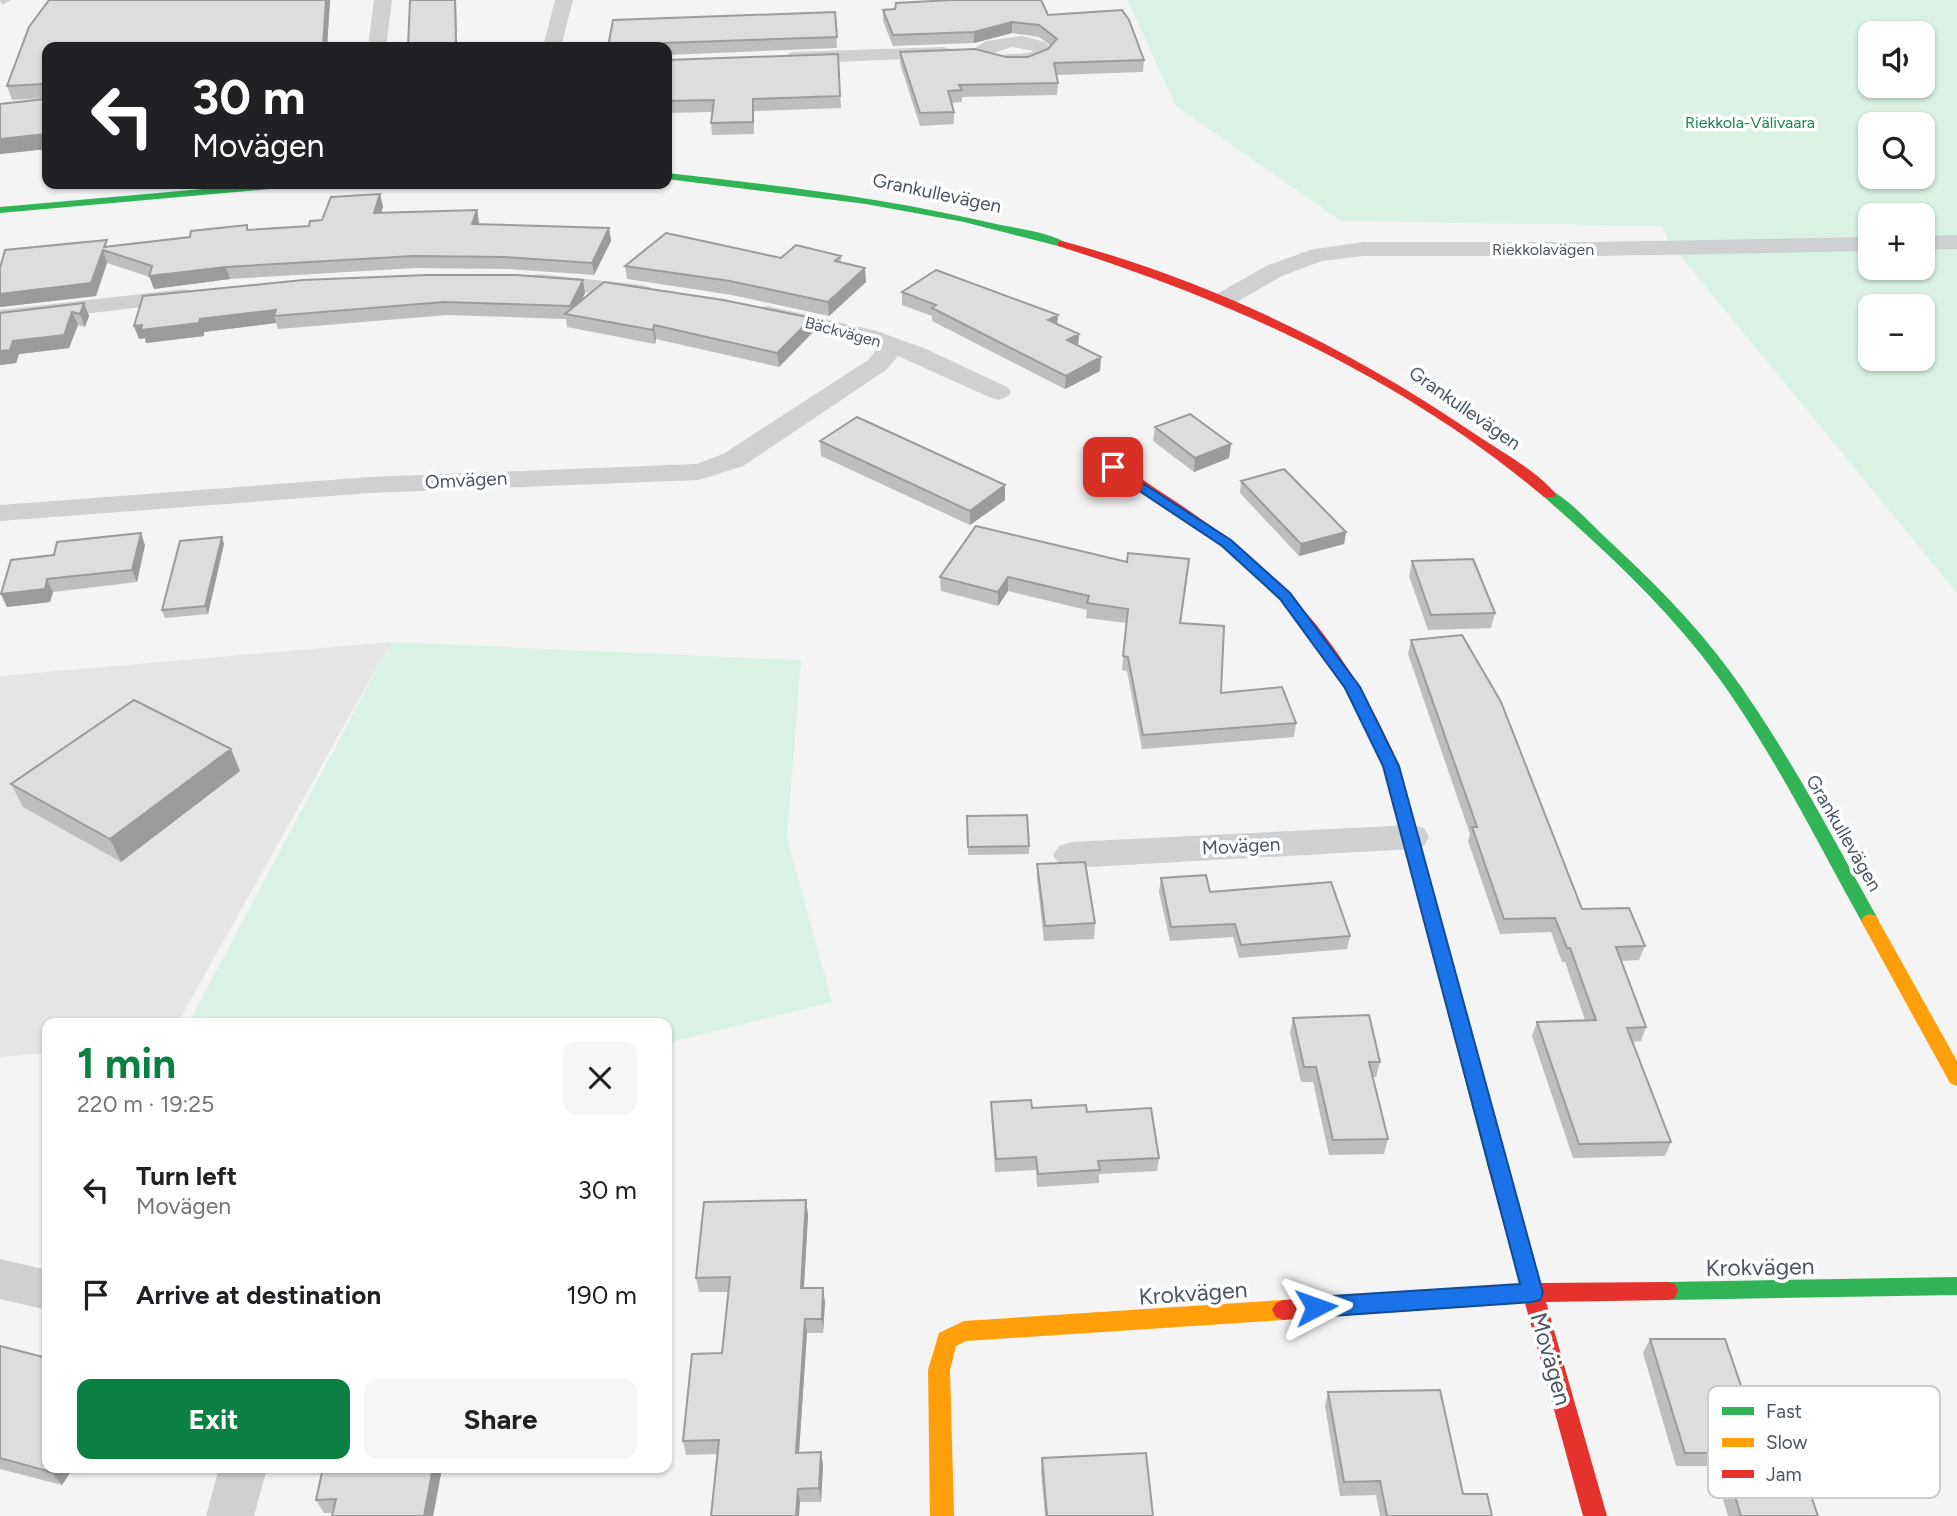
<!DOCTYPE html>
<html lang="en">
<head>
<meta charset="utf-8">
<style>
	body { margin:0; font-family:Figtree,sans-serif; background:#f6f6f6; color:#202124; height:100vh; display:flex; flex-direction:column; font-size:26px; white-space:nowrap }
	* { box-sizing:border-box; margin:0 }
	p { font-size:23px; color:#757577 }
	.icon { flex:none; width:38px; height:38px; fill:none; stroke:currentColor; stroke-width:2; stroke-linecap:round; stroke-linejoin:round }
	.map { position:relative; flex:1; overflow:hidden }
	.drawer { position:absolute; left:42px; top:1018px; width:630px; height:455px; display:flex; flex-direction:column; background:#fff; border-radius:14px; box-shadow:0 2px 5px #0004 }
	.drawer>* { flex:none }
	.top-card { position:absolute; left:42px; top:42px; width:630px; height:147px; border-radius:14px; box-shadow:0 2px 5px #0004; background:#202124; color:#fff; overflow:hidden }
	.controls { position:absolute; left:1858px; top:21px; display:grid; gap:14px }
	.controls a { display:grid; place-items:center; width:77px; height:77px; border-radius:14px; background:#fff; box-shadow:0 2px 5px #0004; font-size:35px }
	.pin { position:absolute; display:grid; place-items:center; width:60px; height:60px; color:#fff; margin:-30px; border-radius:14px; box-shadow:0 4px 10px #0006 }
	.me { position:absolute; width:77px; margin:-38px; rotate:86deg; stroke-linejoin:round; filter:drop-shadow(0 0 5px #0008) }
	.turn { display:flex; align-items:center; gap:24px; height:147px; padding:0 35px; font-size:32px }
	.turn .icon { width:91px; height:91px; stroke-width:2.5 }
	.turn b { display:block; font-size:49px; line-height:60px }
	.round { display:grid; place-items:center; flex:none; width:74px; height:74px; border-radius:14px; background:#f6f6f6 }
	.overview { display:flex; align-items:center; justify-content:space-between; height:119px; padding:0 35px }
	h1 { font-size:42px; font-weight:700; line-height:52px; color:#0b8043 }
	.action { display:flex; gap:14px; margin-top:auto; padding:14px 35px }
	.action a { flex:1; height:80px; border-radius:14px; background:#0b8043; color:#fff; font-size:28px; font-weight:700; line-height:80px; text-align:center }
	.action a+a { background:#f6f6f6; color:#202124 }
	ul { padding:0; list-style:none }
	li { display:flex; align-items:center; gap:21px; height:105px; padding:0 35px }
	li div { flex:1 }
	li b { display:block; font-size:26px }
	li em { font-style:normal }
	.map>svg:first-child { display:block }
	.education { fill:#e6e5e6 }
	.green { fill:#d9f2e3; fill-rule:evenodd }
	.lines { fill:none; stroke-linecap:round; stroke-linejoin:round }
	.street { fill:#ced0d2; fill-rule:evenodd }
	.fast { fill:#30b455; fill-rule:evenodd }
	.slow { fill:#ff9f0a; fill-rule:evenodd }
	.jam { fill:#e5322d; fill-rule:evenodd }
	.wall { fill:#bebebf }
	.shaded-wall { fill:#9b9b9b }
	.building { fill:#ddddde; stroke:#9b9b9b; stroke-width:2 }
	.route { fill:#1a73e8; stroke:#114b97; stroke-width:2 }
	.labels { text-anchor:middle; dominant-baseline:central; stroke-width:7; stroke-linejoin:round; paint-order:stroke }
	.far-park-label { font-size:16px; fill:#17864f; stroke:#fff }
	.far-street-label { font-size:16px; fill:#4a5661; stroke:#fff }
	.street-label { font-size:19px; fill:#4a5661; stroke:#fff }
	.near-street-label { font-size:23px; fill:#4a5661; stroke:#fff }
	.key { fill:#fff; stroke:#c9ccd0; stroke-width:2 }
	.key-label { font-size:19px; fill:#4a5661 }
</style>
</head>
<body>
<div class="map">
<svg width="1957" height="1516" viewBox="0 0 1957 1516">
	<rect width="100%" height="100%" fill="#f4f4f4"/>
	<!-- education -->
	<path class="education" d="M391 642 177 1024H47V1053L0 1057V676Z"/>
	<!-- green -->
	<path class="green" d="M1127 0H1957V593L1669 242 1662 226 1341 221 1176 106ZM1871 33H1923V86H1871ZM1871 124H1923V177H1871ZM1871 215H1923V268H1871ZM1871 306H1923V359H1871Z
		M391 642 801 660 787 838 832 1002 667 1043V1024H188Z"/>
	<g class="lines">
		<!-- street -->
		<path class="street" d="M0 0H11L2 5Z
			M374 0H392L386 47H368Z
			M555 0H573L561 47H543Z
			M1022 36 1045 42 1054 51C1042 68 1016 69 997 64L995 60C1004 50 1021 57 1034 51L1012 47 978 58 969 52 986 41Z
			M944 47 951 49 953 53 951 57 792 64 783 58 792 52Z
			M1957 235V249L1923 250V236Z
			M1871 237V251L1596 256H1363L1322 261 1282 276 1233 304H1217L1213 299 1217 294 1266 266 1310 250 1363 242H1596Z
			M539 274 642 285 650 287 654 292 650 297 642 299 531 286 527 281 531 276Z
			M185 289 193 291 197 296 193 301 0 324V310Z
			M768 306 877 331 926 349 1007 387 1011 392 1007 397 998 400 989 397 898 356 886 370 743 466 699 480 370 493 0 521V505L370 477 696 464 723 454 868 360 878 348 759 318 756 313 759 308Z
			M1412 825 1424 828 1429 837 1424 846 1412 849 1071 868 1059 864 1053 855 1059 846 1071 842Z
			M0 1259 47 1270V1310L0 1299Z
			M219 1468H267L254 1516H206Z"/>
		<!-- fast -->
		<path class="fast" d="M667 173C777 185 887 198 996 224 1015 228 1053 233 1067 244L1062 247 964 222 866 204 667 179Z
			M260 184H297L292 187 0 213V207Z
			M1549 490C1565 495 1592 525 1606 538 1650 579 1693 621 1729 670 1786 748 1832 836 1879 921L1876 926H1864C1812 833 1765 735 1699 652 1653 595 1599 545 1544 497V491Z
			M1392 763 1400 768 1507 1164 1504 1170 1497 1172 1490 1170 1487 1164 1384 768Z
			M1957 1277V1295L1668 1300 1661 1298 1658 1291 1661 1284 1668 1282Z"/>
		<!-- slow -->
		<path class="slow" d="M1870 914 1876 916 1957 1061V1086L1950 1083 1861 921 1864 916Z
			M1283 1300 1290 1303 1294 1310 1290 1317 1283 1320 966 1341 956 1346 950 1370 954 1516H930L928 1370 939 1333 964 1321Z"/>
		<!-- jam -->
		<path class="jam" d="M1062 241C1209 280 1349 348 1475 434 1501 452 1535 469 1556 494L1554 497H1544C1403 378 1233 301 1058 246V242Z
			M1090 448C1111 454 1139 478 1158 490 1277 566 1344 638 1400 768L1398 772H1386L1341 681 1285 605 1263 581 1221 545 1085 455V449Z
			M1497 1156 1504 1158 1507 1164 1541 1283 1668 1282 1675 1284 1678 1291 1675 1298 1668 1300 1546 1302 1607 1516H1583L1525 1303 1283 1320 1276 1317 1272 1310 1276 1303 1283 1300 1520 1284 1487 1164 1490 1158Z"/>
	</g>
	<!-- wall -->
	<path class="wall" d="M49 0H330L327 47H47V149L0 154V105L44 99V98L12 100 7 86Z
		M883 10 1048 15 1144 60 1143 72 1056 75 1058 83 1057 95 962 97V102L951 103 954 112V124L920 126 900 63V52L1028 57 1048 49 1051 46 1039 37 1012 33 974 43 893 46 883 21Z
		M835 12 837 48 667 55V47H608Z
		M838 54 841 108 754 111V134L712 135 711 123 712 112 667 113V60Z
		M380 194 383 207 381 213 477 210 479 224 609 228 611 241 594 275 507 269 416 268 230 279 154 289 150 277 107 263 96 296 0 307V268L109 247 249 230 309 226Z
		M841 256V262L866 282 829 316 732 295 627 279 625 266Z
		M902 292 1058 324 1079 334 1078 346 1100 371 1065 389 932 321V316L902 305Z
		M585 293 582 300 813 332 779 367 656 339 655 344 567 327 566 319 447 315 278 329 276 323 204 332V336L146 343 145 338 139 339 143 296Z
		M84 303 89 316 85 327 78 325 69 348 19 354 16 363 0 365Z
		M1155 427 1231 444 1229 458 1194 472 1153 441Z
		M820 441 1005 500 970 525 821 456Z
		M1241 481 1346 532 1344 544 1299 556 1240 493Z
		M224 544 208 614 165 618 162 610Z
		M145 545 137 582 53 592 50 602 7 607 1 594Z
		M1412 561 1495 613 1491 628 1428 630 1409 576Z
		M1127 562 1188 573 1181 623 1221 693 1296 723 1294 737 1142 749 1127 671 1122 670 1127 623 1086 618 1087 610 1008 591 998 606 941 591 940 577Z
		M1411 640 1582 909 1645 946 1639 960 1621 961 1646 1027 1641 1041 1633 1042 1671 1142 1665 1156 1573 1158 1532 1036 1537 1022 1585 1020 1565 962H1562L1551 932 1500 934 1468 841 1470 834 1408 654Z
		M240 771 121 862 23 807 11 784Z
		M967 816 1029 846V854L968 855Z
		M1037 864 1095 923 1094 939 1044 941 1037 879Z
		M1161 878 1210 892 1350 936 1347 949 1239 958 1233 937 1170 941 1159 892Z
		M1293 1018 1380 1062 1376 1077H1373L1388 1139 1384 1154 1329 1155 1313 1082H1301L1290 1033Z
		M991 1102 1032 1108 1087 1112 1159 1158 1157 1171 1099 1174V1183L1037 1187 1036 1170 995 1172 991 1115Z
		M806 1200 808 1215 804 1288 825 1302 823 1333H807L799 1453 821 1452 823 1466 821 1502H800L718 1454 686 1455 683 1441 722 1353 728 1292H699L696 1278Z
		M1650 1339 1761 1444 1818 1516H1728L1713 1466H1676L1643 1353Z
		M0 1346 73 1468 62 1485 0 1469Z
		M1328 1392 1463 1494 1492 1516H1380L1376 1495 1340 1496 1325 1406Z
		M1042 1458 1153 1516H1045L1041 1472Z
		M442 1468 433 1516H332L333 1513H324L316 1500Z"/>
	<!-- shaded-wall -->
	<path class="shaded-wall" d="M326 0H330L327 47H323Z
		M455 0H456L457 47H456Z
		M1012 22V33L974 43V32Z
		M47 134V149L0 154V139Z
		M380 194 383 207 377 225 374 213Z
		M477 210 479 222 475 236 472 224Z
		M609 228 611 241 594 275 592 263Z
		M103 250 107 263 96 296 0 307V294Z
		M226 267 230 279 154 289 149 276Z
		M865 268 866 282 829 316 828 302Z
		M583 280 585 293 574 315H571L570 306Z
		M84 303 89 316 85 327 80 314Z
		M276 310 274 316 276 323 204 332V336L146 343 145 338 139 339 134 326Z
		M72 312 78 325 69 348 19 354 16 363 0 365V351L13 341Z
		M1058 315 1057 328 1048 320Z
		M812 318 813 332 779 367 777 353Z
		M654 325 656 339 655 344 653 330Z
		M1079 334 1078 348 1067 340Z
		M1101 357 1100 371 1065 389 1066 376Z
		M1231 444 1229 458 1194 472 1195 458Z
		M1005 485V500L970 525V511Z
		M1346 532 1344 544 1299 556 1301 544Z
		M141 533 145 545 137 582 132 570Z
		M222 537 224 544 208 614 205 606Z
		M1008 577V591L998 606V592Z
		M47 579 53 592 50 602 7 607 1 594Z
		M231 749 240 771 121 862 110 839Z
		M806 1200 808 1215 803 1302 801 1288Z
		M823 1288 825 1302 823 1333 822 1319Z
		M805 1319 807 1333 798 1466 796 1453Z
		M821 1452 823 1466 821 1502 819 1488Z
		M53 1468H73L62 1485 51 1472Z
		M433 1468H442L433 1516H424Z
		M798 1489 800 1502 799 1516H796Z"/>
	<!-- building -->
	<path class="building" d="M49 0H326L323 47H47V134L0 139V104L44 99V84L7 86 29 27Z
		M410 0H455L456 47H408Z
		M951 0H1041L1048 15 1122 10 1129 20 1144 60 1054 63 1058 83 959 85 962 90 948 91 954 112 920 113 900 52 975 49 1006 57H1028L1048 49 1057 39 1039 25 1012 22 974 32 893 35 883 10 895 9 896 3Z
		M835 12 837 37 664 43 663 47H608L613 20Z
		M838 54 840 96 753 99V122L711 123 714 100 667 101V60Z
		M380 194 374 213 477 210 472 224 609 228 592 263 505 257 413 256 226 267 149 276 152 266 103 250 91 283 0 294V268L5 250 107 240 104 247 190 237 191 231 247 225V230L309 226 310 221 322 220 331 197Z
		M666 233 781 258 796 245 841 256 835 261 865 268 828 302 730 281 625 266Z
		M936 270 1058 315 1048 320 1079 334 1067 340 1101 357 1066 376 932 308 936 305 902 292Z
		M427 275H516L583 280 570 306 444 302 274 316 276 310 200 319 199 323 141 330 142 325 134 326 143 296 303 280Z
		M604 282 723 300 812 318 777 353 654 325 653 330 565 314Z
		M84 303 80 314 72 312 64 335 13 341 10 350 0 351V313Z
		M1190 414 1231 444 1195 458 1155 427Z
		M857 417 1005 485 970 511 820 441Z
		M1284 469 1346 532 1301 544 1241 481Z
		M976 526 1127 562 1128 553 1189 559 1180 623 1224 626 1221 693 1282 687 1296 723 1143 735 1128 657 1123 656 1128 609 1087 603 1089 596 1008 577 998 592 940 577Z
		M141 533 132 570 47 579 45 589 1 594 11 560 54 555 57 542Z
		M222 537 205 606 162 610 180 541Z
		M1473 559 1495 613 1431 615 1412 561Z
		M1462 635 1501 702 1582 909 1629 908 1645 946 1616 947 1646 1027 1627 1028 1671 1142 1579 1144 1537 1022 1596 1020 1570 948H1567L1555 918 1504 919 1472 827H1477L1411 640Z
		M134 700 231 749 110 839 11 784Z
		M1027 815 1029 846 968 847 967 816Z
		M1085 862 1095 923 1045 926 1037 864Z
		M1206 875 1210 892 1331 882 1350 936 1241 945 1235 924 1171 927 1161 878Z
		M1369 1015 1380 1062H1369L1388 1139 1333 1140 1316 1067H1304L1293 1018Z
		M1031 1100 1032 1108 1086 1105 1087 1112 1151 1108 1159 1158 1098 1161 1100 1170 1038 1174 1036 1157 996 1159 991 1102Z
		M806 1200 801 1288H823L822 1319H805L796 1453 821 1452 819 1488 798 1489 796 1516H711L719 1440 683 1441 692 1354 722 1353 730 1277 696 1278 704 1202Z
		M1650 1339H1725L1761 1444H1793L1818 1516H1741L1722 1453H1685Z
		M0 1346 47 1358V1468H53L51 1472 0 1458Z
		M1440 1390 1463 1494H1487L1492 1516H1387L1380 1481 1344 1482 1328 1392Z
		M1146 1453 1153 1516H1047L1042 1458Z
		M323 1468H433L424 1516H332L336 1499 316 1500Z"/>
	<!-- route -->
	<path class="route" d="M1113 464 1231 540 1290 593 1360 687 1399 766 1543 1293 1540 1300 1532 1302 1316 1317 1308 1314 1305 1307 1308 1300 1316 1297 1520 1284 1383 766 1345 688 1280 599 1222 546 1108 470 1106 467Z"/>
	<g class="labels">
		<!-- far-park labels -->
		<g class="far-park-label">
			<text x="1750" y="122">Riekkola-Välivaara</text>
		</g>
		<!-- far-street labels -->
		<g class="far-street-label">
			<text x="1543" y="249">Riekkolavägen</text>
			<text transform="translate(843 332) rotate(15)">Bäckvägen</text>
		</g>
		<!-- street labels -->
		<g class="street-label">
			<text transform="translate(937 193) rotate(12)">Grankullevägen</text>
			<text transform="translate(1465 408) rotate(35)">Grankullevägen</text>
			<text transform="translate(466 480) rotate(-3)">Omvägen</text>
			<text transform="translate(1844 833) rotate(60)">Grankullevägen</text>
			<text transform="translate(1241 846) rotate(-3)">Movägen</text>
		</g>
		<!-- near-street labels -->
		<g class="near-street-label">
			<text transform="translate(1760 1267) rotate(-1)">Krokvägen</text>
			<text transform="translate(1193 1293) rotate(-4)">Krokvägen</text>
			<text transform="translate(1551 1359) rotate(74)">Movägen</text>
		</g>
	</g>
	<!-- legend -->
	<rect x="1708" y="1386" width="232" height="112" rx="10" class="key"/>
	<rect x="1722" y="1407" width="32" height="8" fill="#30b455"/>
	<rect x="1722" y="1438" width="32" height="9" fill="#ff9f0a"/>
	<rect x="1722" y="1470" width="32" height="8" fill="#e5322d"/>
	<g class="key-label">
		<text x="1766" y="1418">Fast</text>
		<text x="1766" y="1449">Slow</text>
		<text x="1766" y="1481">Jam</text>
	</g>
</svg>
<div class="controls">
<a><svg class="icon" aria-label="sound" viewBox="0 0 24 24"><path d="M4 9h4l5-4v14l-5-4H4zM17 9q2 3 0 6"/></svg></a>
<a><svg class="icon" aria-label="search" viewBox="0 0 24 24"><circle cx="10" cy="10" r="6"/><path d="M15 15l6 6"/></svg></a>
<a>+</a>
<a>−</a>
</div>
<div class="pin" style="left:1113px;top:467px;background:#d93025"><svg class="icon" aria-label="arrive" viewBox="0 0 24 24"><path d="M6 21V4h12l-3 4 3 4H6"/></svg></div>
<svg class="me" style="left:1316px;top:1307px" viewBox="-20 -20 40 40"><path d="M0-17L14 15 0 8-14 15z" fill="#1a73e8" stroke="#fff" stroke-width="4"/></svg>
<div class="top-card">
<div class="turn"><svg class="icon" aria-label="left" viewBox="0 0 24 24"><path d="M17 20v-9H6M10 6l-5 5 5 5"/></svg><div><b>30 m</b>Movägen</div></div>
</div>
<section class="drawer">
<div class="overview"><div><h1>1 min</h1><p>220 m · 19:25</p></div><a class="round"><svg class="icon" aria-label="close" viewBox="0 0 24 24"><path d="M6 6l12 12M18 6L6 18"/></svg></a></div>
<ul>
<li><svg class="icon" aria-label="left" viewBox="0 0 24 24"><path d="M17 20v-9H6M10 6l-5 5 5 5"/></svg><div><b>Turn left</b><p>Movägen</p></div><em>30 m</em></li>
<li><svg class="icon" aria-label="arrive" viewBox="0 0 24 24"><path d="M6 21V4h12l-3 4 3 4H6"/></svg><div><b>Arrive at destination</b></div><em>190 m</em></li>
</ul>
<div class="action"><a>Exit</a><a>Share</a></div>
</section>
</div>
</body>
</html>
